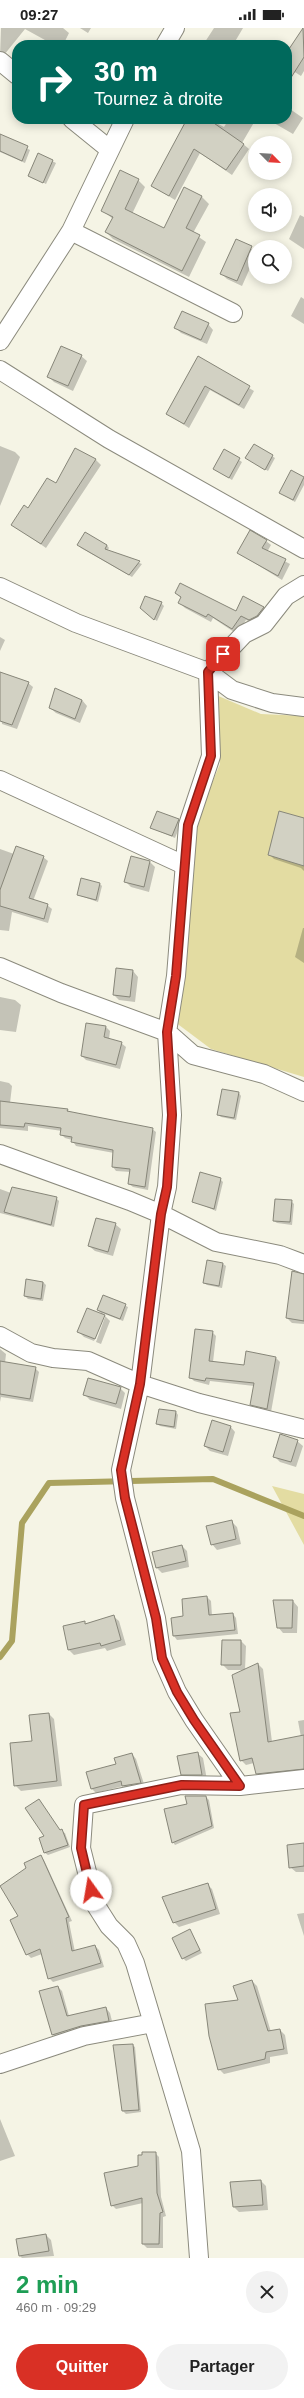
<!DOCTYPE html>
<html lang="fr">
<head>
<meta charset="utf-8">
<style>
	body { margin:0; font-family:Arial,sans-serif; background:#f2f2f2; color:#222; height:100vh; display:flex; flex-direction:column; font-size:15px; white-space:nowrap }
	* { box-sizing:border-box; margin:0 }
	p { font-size:13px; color:#767676 }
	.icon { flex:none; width:22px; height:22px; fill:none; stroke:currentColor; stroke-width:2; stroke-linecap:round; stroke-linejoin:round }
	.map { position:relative; height:2230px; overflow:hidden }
	.details { display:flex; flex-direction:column; background:#fff; flex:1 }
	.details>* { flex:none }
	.hud { position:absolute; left:12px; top:12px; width:280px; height:84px; border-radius:16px; box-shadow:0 2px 10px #0003; background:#00695c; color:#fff; overflow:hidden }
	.needle { width:26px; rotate:114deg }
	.controls { position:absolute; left:248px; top:108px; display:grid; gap:8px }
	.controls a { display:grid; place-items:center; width:44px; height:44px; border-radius:50%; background:#fff; box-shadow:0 2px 10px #0003; font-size:20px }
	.pin { position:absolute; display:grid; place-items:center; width:34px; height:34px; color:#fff; margin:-17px; border-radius:8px; box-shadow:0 2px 6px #0006 }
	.me { position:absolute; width:44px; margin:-22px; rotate:347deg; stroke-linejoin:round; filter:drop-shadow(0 0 3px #0008) }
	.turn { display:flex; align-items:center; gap:14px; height:84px; padding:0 16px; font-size:18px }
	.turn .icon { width:52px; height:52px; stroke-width:2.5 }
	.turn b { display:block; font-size:28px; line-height:34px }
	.round { display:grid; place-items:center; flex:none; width:42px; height:42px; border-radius:21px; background:#f2f2f2 }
	.head { display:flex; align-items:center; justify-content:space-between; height:68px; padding:0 16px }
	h1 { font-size:24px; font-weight:700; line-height:30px; color:#1e9e55 }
	.button { display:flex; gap:8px; margin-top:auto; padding:8px 16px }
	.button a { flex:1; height:46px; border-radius:24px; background:#d93025; color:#fff; font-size:16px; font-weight:700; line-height:46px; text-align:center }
	.button a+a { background:#f2f2f2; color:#222 }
	.status { display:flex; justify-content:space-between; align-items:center; height:28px; padding:0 20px; background:#fff; direction:ltr }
	.status svg { height:11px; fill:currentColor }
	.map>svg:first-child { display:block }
	.green { fill:#e3dca2 }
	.shadow { fill:#0003 }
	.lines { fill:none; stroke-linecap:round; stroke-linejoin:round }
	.stream { stroke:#aaa25e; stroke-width:6 }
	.building { fill:#d2d1c3; stroke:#878679 }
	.street-casing { stroke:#8b8a7d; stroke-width:20 }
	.street { stroke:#fff; stroke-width:18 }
	.route-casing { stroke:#8d1f18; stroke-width:10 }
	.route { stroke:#d93025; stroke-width:7 }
</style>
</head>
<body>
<div class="status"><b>09:27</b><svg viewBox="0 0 49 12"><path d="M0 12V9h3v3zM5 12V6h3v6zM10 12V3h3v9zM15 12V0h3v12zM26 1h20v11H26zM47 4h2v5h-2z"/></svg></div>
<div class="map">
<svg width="304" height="2230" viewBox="0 0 304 2230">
	<rect width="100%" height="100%" fill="#f5f4e5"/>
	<!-- green -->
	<path class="green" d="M216 667 261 686 304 688V1049L211 1021 175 994 186 944 196 793 220 736Z
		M272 1458 304 1466V1517Z"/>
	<!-- shadow -->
	<path class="shadow" d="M1 0H63L69 5 63 17H54L25 1 4 27 0 28Z
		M80 0H91L88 5Z
		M214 0H243L233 17H203Z
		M304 0V43L301 48 287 39V17L291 20Z
		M287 79 303 90 293 106 267 91H287Z
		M188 91H209L224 99 229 91H256L242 115 249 121 232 147 200 125 175 172 152 158Z
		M0 107 30 122 25 135 0 124Z
		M38 126 56 135 46 156 29 147Z
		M138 152 145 159 132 186 164 202 185 160 202 169 209 176 193 205 206 214 189 249 113 211 106 204 113 191 102 182Z
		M300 187 304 189V221L289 211Z
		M236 212 255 223V229L242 258 227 251 221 245Z
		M301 269 304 271V296L291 288Z
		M208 296 213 302 207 316 181 305 175 299Z
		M81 328 87 333 73 363 54 354 49 349Z
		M198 329 254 363 244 381 210 362 189 400 167 386Z
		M254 417 275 430 268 443 247 430Z
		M0 418 15 424 20 429 0 478Z
		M75 421 96 432 101 437 46 520 13 497 56 457Z
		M225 423 242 434 232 452 214 441Z
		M291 443 304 450V457L295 474 280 465Z
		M85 505 107 517 109 520 107 523 142 536 132 549 81 520 79 517Z
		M266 513 271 517 267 524 290 536 282 552 238 525Z
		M176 565 237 584 244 570 264 579 269 584 255 596 246 592 237 606 213 590 211 594 185 580 180 575 182 571Z
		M161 575 164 578 157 593 144 583Z
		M0 609 5 612 0 623Z
		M28 655 33 659 17 701 2 696 0 683Z
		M82 672 87 678 80 695 56 685 50 680Z
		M304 791V843L301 840 274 831 269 826Z
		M178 792 181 795 175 810 151 800Z
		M0 821 14 826 43 829 48 833 33 873 47 877 52 881 48 895 12 884 9 903 0 902Z
		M150 834 155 839 149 864 131 859 126 854Z
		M100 856 102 858 98 874 78 867Z
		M303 900H304V935L295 929Z
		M133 943 138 949 135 974 119 972 114 967Z
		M0 969 15 972 21 977 16 1004 0 1002Z
		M106 999 110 1003 109 1011 121 1015 126 1019 120 1041 86 1032 82 1028Z
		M0 1053 9 1055 12 1058 10 1075 67 1081 70 1085 152 1101 156 1104 148 1162 133 1159 129 1156 131 1144 116 1143 113 1139 114 1125 76 1118 72 1112 65 1110 61 1106 62 1103 28 1098V1103L0 1100Z
		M239 1065 241 1068 236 1092 221 1089 218 1086Z
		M220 1151 223 1154 216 1183 193 1173Z
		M0 1161 11 1165 56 1170 59 1173 54 1199 0 1185Z
		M291 1173 294 1176 292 1197 277 1195 274 1193Z
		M115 1196 121 1201 113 1228 95 1223 89 1218Z
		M208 1233 223 1236 226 1238 222 1260 207 1257 204 1255Z
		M43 1254 46 1257 43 1273 28 1271 25 1268Z
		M304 1262V1296L292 1295 287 1290Z
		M104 1268 128 1279 123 1293 102 1285 110 1293 101 1316 96 1314 105 1289H103L94 1313 84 1309 79 1304 103 1287 98 1282Z
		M212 1304 216 1308 213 1334 244 1338 276 1330 280 1334 271 1384 255 1380 251 1376 254 1358 210 1353 209 1357 194 1353 190 1349Z
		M0 1321 6 1326 5 1335 35 1340 39 1344 33 1374 1 1369 0 1374Z
		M120 1360 125 1365 121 1381 90 1372 85 1367Z
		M176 1384 178 1387 176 1401 160 1398 157 1396Z
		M230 1398 235 1404 228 1428 210 1423 205 1418Z
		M297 1413 303 1418 296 1439 280 1434 274 1428Z
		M232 1494 237 1499 241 1516 217 1522 212 1516Z
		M182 1518 187 1523 189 1539 162 1545 157 1540Z
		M207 1569 211 1573 212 1588 233 1586 236 1590 238 1606 177 1612 174 1608 172 1590 185 1589Z
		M293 1573 298 1579 297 1605H283L278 1599Z
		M113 1588 119 1593 126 1617 107 1623 105 1620 74 1627 69 1622 84 1595 86 1596Z
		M241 1613 246 1618 245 1642 258 1636 263 1641 272 1714 301 1709 298 1693 304 1692V1746L262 1750 257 1745 254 1735 246 1737 241 1732 244 1642H228L222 1636Z
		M49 1686 54 1691 62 1758 21 1763 15 1757 33 1714 30 1688Z
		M197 1725 203 1730 207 1752 187 1751 182 1746Z
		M132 1726 136 1731 145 1759 128 1762 123 1758 96 1765 92 1761Z
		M206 1769 209 1772 214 1800 175 1817 173 1814 188 1776Z
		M39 1772 60 1803 65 1805 70 1819 48 1827 45 1825 40 1810 45 1808Z
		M304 1816V1844H296L290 1839Z
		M41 1829 44 1832 72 1893 69 1894 75 1924 95 1918 99 1922 104 1939 53 1954 49 1950 42 1926 31 1930 27 1926 19 1888 1 1857 27 1841Z
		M207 1856 212 1861 220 1886 179 1899 174 1894Z
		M304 1885V1908L297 1886Z
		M189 1902 202 1925 186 1933 183 1930Z
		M252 1953 257 1958 271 2004 280 2002 285 2007 288 2026 270 2029V2035L224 2046 219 2041 239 1972Z
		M58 1959 62 1963 69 1988 106 1980 110 1985 113 1997 58 2011 53 2007 41 1964Z
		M132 2017 135 2019 141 2084 126 2086 123 2083 120 2054Z
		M0 2091 15 2128 0 2133Z
		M155 2125 159 2129 161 2169 166 2188 163 2189V2220H147L143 2216V2175L116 2181 112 2177 139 2138Z
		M261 2153 266 2158 268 2182 239 2184 234 2179Z
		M46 2207 51 2212 54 2228 22 2230 20 2228 17 2212Z"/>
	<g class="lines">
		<!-- stream -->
		<path class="stream" d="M0 1629 12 1613 22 1495 49 1455 213 1451 304 1488"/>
	</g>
	<!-- building -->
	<path class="building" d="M303 0 304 29 287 56V24Z
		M187 91H208L244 116 226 142 194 121 169 168 151 158Z
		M0 106 28 118 22 133 0 123Z
		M38 125 53 132 43 155 28 148Z
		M120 142 139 151 125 181 164 200 184 159 202 168 186 200 200 207 182 243 105 204 113 189 101 183Z
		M236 211 252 218 237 253 220 246Z
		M182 283 209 295 201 312 174 300Z
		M61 318 82 327 68 358 47 349Z
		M198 328 250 358 239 377 205 358 184 396 166 386Z
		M254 416 273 427 265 442 245 430Z
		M75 420 96 431 41 516 11 497 24 477 28 480 47 450 56 455Z
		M224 421 240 430 229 450 213 441Z
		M291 442 304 449 293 472 279 465Z
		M250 502 267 512 262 520 286 531 278 548 237 525Z
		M85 504 107 517 105 521 140 533 129 547 77 517Z
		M180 555 236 583 243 568 264 579 257 588 249 592 241 588 232 601 208 586 206 589 178 575 181 569 175 565Z
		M145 568 162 574 154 592 140 580Z
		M0 644 29 654 12 697 0 693Z
		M55 660 82 672 75 691 49 680Z
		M157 783 179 791 172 808 150 800Z
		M279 783 304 790V838L268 827Z
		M16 818 44 828 29 870 48 876 44 891 0 878V862Z
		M131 828 150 833 144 859 124 854Z
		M81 850 100 855 96 872 77 867Z
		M116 940 133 942 130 969 113 967Z
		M86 995 106 998 104 1009 122 1014 116 1037 81 1028Z
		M222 1061 239 1064 234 1090 217 1087Z
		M0 1073 68 1081 67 1083 153 1100 145 1159 128 1156 130 1141 112 1139 113 1122 71 1114 72 1109 60 1107 61 1100 25 1095 24 1099 0 1097Z
		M200 1144 221 1150 214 1181 192 1174Z
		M12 1159 57 1169 51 1197 4 1184Z
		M275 1171 292 1172 290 1194 273 1193Z
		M96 1190 116 1195 108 1224 88 1218Z
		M207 1232 223 1235 219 1258 203 1255Z
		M292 1243 304 1246V1293L286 1290Z
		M26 1251 43 1254 41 1271 24 1268Z
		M103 1267 126 1276 120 1291 97 1282Z
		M87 1280 105 1287 95 1311 77 1304Z
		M195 1301 213 1303 209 1333 244 1337 246 1323 276 1329 267 1381 250 1377 254 1355 206 1350 205 1353 189 1350Z
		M0 1333 36 1339 30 1371 0 1366Z
		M88 1350 121 1359 116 1376 83 1367Z
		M159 1381 176 1383 174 1399 156 1396Z
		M212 1392 231 1398 223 1424 204 1418Z
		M280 1406 298 1412 291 1434 273 1429Z
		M232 1492 236 1511 211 1517 206 1498Z
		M182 1517 186 1533 156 1540 152 1524Z
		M207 1568 209 1587 233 1585 235 1602 173 1608 171 1590 183 1588 182 1571Z
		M273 1572H293L292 1600H277Z
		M114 1587 121 1612 101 1618 100 1615 68 1622 63 1598 85 1593V1596Z
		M222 1612H241V1637H221Z
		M258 1635 268 1714 304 1707V1741L256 1746 252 1730 240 1733 230 1685 240 1684 232 1647Z
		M49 1685 57 1753 14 1758 10 1715 32 1713 29 1687Z
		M198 1724 202 1747H181L177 1728Z
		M132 1725 141 1755 122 1758 121 1753 91 1761 86 1744 116 1736 114 1730Z
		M185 1768H206L212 1798 172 1815 164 1781 187 1776Z
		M39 1771 60 1802 62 1801 68 1817 44 1825 39 1810 44 1808 25 1780Z
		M304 1815V1838L289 1840 287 1817Z
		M41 1827 69 1889 66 1890 72 1923 95 1917 101 1935 48 1951 40 1921 26 1927 10 1892 18 1888 0 1858 26 1840 24 1835Z
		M208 1855 216 1881 173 1895 162 1869Z
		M190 1901 200 1922 182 1931 172 1910Z
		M252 1952 268 2003 280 2001 284 2021 266 2024 265 2031 218 2042 209 2008 205 1976 238 1972 233 1958Z
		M58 1958 67 1988 106 1979 109 1993 81 1998 52 2007 39 1963Z
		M133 2016 139 2082 122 2083 113 2017Z
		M142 2124H156L157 2165 163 2184 160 2185 159 2216H142V2170L111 2178 104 2145 138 2138V2127H142Z
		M261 2152 263 2177 233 2179 230 2154Z
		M46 2206 49 2223 19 2228 16 2211Z"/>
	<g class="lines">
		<defs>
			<path id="street" d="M165 17 175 0
				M0 33 17 47
				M72 91 109 121
				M71 203 233 285
				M0 313 71 203 125 91
				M0 342 109 411 304 521
				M0 559 76 595 208 644 232 662 272 675 304 679
				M0 752 184 837
				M0 939 61 965 167 1004 193 1027 264 1046 304 1064
				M0 1126 130 1173 161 1186 216 1214 280 1227 304 1236
				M0 1308 31 1325 53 1330 88 1333 140 1356 199 1375 304 1401
				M240 1758 194 1692 177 1664 162 1630 156 1590 125 1470 121 1442 140 1356 161 1186 167 1159 172 1087 167 1004 176 948 188 797 211 728 208 644 244 606 264 596 286 568 304 557
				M0 2036 84 2008 153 1995
				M199 2230 191 2123 135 1935 126 1915 109 1898 95 1876 81 1820 84 1777 181 1757 240 1758 304 1751"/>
		</defs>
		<!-- street casing -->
		<use href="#street" class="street-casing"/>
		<!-- street -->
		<use href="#street" class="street"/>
	</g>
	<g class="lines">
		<defs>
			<path id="route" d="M91 1862 81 1820 84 1777 182 1757 240 1758 194 1692 177 1664 162 1630 156 1590 125 1470 121 1442 140 1356 161 1186 167 1159 172 1087 167 1004 176 948 188 797 211 728 208 644 223 626"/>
		</defs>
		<!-- route casing -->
		<use href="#route" class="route-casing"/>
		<!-- route -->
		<use href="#route" class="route"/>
	</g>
</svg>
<div class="controls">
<a><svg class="needle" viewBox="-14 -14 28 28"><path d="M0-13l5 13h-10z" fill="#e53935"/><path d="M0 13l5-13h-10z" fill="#767676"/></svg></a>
<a><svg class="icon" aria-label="sound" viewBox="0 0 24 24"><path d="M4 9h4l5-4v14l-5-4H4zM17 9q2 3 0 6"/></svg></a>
<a><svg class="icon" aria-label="search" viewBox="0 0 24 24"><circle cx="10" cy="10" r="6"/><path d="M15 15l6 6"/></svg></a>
</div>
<div class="pin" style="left:223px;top:626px;background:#d93025"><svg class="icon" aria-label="arrive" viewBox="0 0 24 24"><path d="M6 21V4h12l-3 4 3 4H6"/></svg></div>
<svg class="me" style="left:91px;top:1862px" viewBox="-20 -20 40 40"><circle r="19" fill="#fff"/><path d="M0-13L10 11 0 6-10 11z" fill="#d93025"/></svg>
<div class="hud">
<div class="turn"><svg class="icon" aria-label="right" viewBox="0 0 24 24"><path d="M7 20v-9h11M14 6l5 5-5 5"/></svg><div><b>30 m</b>Tournez à droite</div></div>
</div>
</div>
<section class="details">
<div class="head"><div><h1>2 min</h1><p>460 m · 09:29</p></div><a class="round"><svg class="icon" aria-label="close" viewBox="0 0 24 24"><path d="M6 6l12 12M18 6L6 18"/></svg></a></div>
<div class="button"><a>Quitter</a><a>Partager</a></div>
</section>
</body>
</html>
